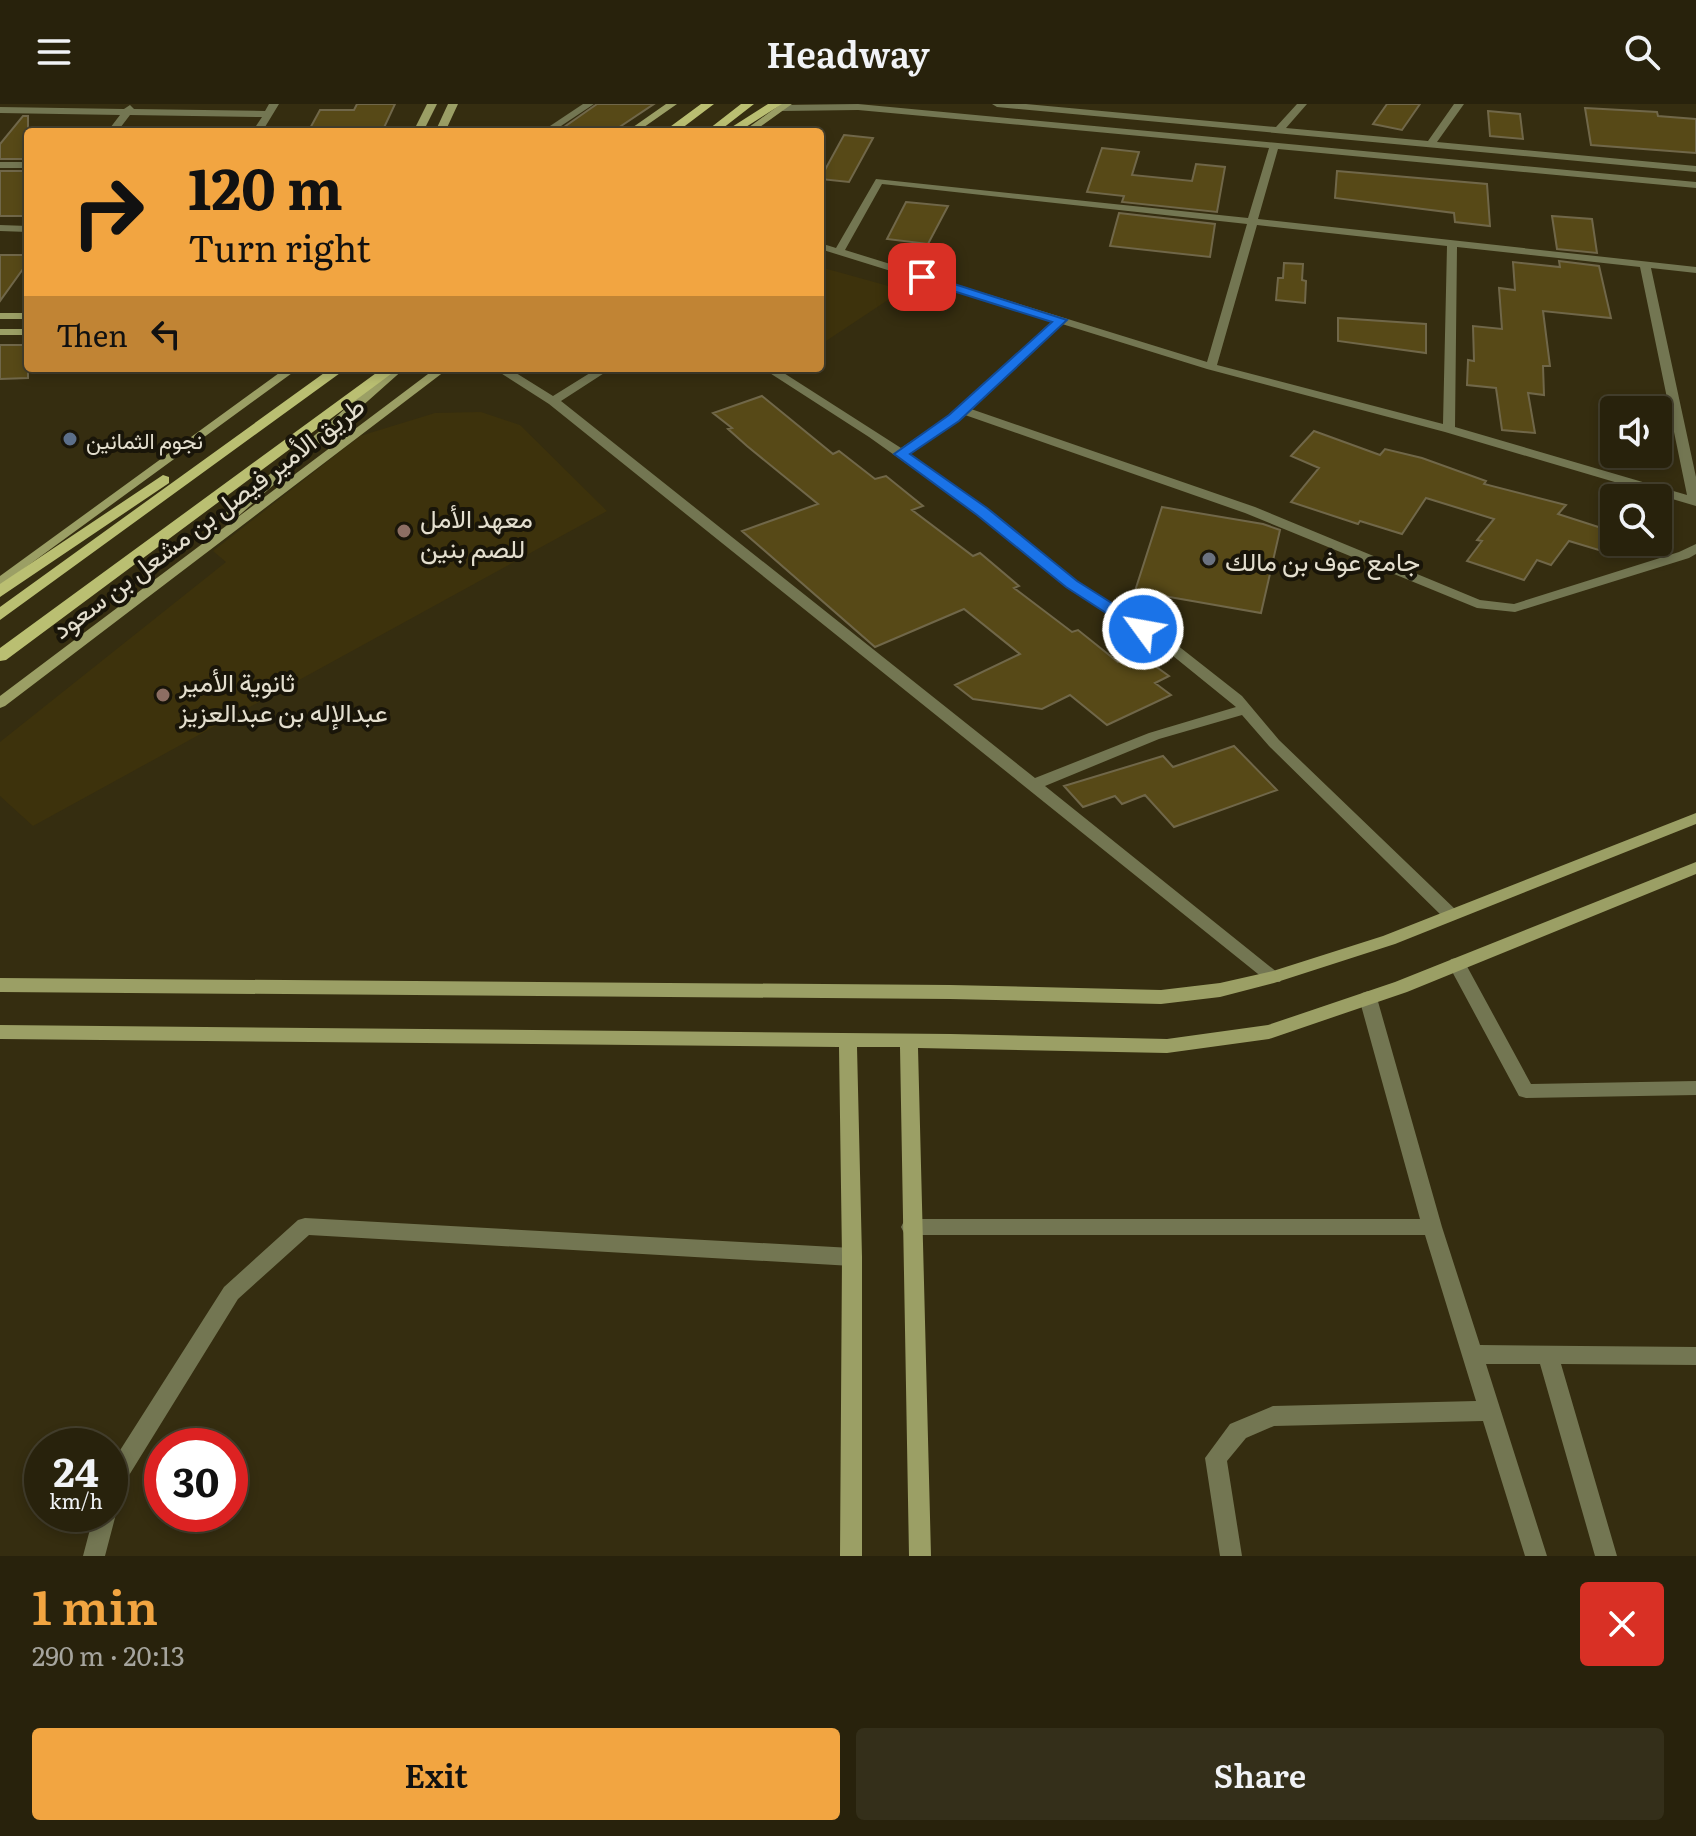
<!DOCTYPE html>
<html lang="en">
<head>
<meta charset="utf-8">
<style>
	body { margin:0; font-family:Literata,Vazirmatn,serif; background:#342f1a; color:#f1f3f6; height:100vh; display:flex; flex-direction:column; font-size:30px; white-space:nowrap }
	* { box-sizing:border-box; margin:0 }
	p { font-size:26px; color:#a5a49d }
	.icon { flex:none; width:44px; height:44px; fill:none; stroke:currentColor; stroke-width:2; stroke-linecap:round; stroke-linejoin:round }
	.map { position:relative; height:1452px; overflow:hidden }
	.side { display:flex; flex-direction:column; background:#28220c; flex:1 }
	.side>* { flex:none }
	.guide { position:absolute; left:24px; top:24px; width:800px; height:244px; border-radius:8px; box-shadow:0 4px 12px #0003,0 0 0 2px #443f2d; background:#f2a541; color:#111; overflow:hidden }
	.buttons { position:absolute; left:1600px; top:292px; display:grid; gap:16px }
	.buttons a { display:grid; place-items:center; width:72px; height:72px; border-radius:8px; background:#28220c; box-shadow:0 4px 12px #0003,0 0 0 2px #443f2d; font-size:40px }
	.speed { position:absolute; left:24px; top:1324px; display:flex; gap:16px; font-size:40px; font-weight:700; text-align:center }
	.speed>* { display:grid; place-content:center; width:104px; height:104px; border-radius:50%; background:#28220c; box-shadow:0 4px 12px #0003,0 0 0 2px #443f2d; line-height:1 }
	.speed small { font-size:20px; font-weight:400 }
	.speed .limit { border:12px solid #d22; background:#fff; color:#111 }
	.pin { position:absolute; display:grid; place-items:center; width:68px; height:68px; color:#fff; margin:-34px; border-radius:16px; box-shadow:0 4px 12px #0006 }
	.me { position:absolute; width:88px; margin:-44px; rotate:302deg; stroke-linejoin:round; filter:drop-shadow(0 0 6px #0008) }
	.turn { display:flex; align-items:center; gap:28px; height:168px; padding:0 32px; font-size:36px }
	.turn .icon { width:104px; height:104px; stroke-width:2.5 }
	.turn b { display:block; font-size:56px; line-height:68px }
	.then { display:flex; align-items:center; height:76px; padding:0 32px; background:#0003; gap:16px; font-size:30px }
	.round { display:grid; place-items:center; flex:none; width:84px; height:84px; border-radius:8px; background:#342f1a }
	.head { display:flex; align-items:center; justify-content:space-between; height:136px; padding:0 32px }
	h1 { font-size:48px; font-weight:600; line-height:60px; color:#f2a541 }
	.primary-button { display:flex; gap:16px; margin-top:auto; padding:16px 32px }
	.primary-button a { flex:1; height:92px; border-radius:8px; background:#f2a541; color:#111; font-size:32px; font-weight:600; line-height:92px; text-align:center }
	.primary-button a+a { background:#342f1a; color:#f1f3f6 }
	header { display:flex; justify-content:space-between; align-items:center; height:104px; padding:0 32px; background:#28220c; font-size:36px; font-weight:600 }
	.map>svg:first-child { display:block }
	.built { fill:#3d320c }
	.building { fill:#574917; stroke:#706749; stroke-width:2 }
	.lines { fill:none; stroke-linecap:round; stroke-linejoin:round }
	.street { fill:#737652; fill-rule:evenodd }
	.secondary { fill:#9b9f65; fill-rule:evenodd }
	.primary { fill:#babf72; fill-rule:evenodd }
	.route { fill:#1a73e8; stroke:#114b97; stroke-width:2 }
	.service-dot { fill:#5c6f8a; stroke:#191509; stroke-width:3 }
	.education-dot { fill:#8d6e63; stroke:#191509; stroke-width:3 }
	.worship-dot { fill:#6b7280; stroke:#191509; stroke-width:3 }
	.labels { text-anchor:middle; dominant-baseline:central; stroke-width:8; stroke-linejoin:round; paint-order:stroke }
	.far-poi-label { font-size:22px; fill:#e4dfcf; stroke:#191509; text-anchor:start }
	.street-label { font-size:26px; fill:#e4dfcf; stroke:#191509 }
	.poi-label { font-size:26px; fill:#e4dfcf; stroke:#191509; text-anchor:start }
</style>
</head>
<body>
<header><svg class="icon" aria-label="menu" viewBox="0 0 24 24"><path d="M4 6h16M4 12h16M4 18h16"/></svg>Headway<svg class="icon" aria-label="search" viewBox="0 0 24 24"><circle cx="10" cy="10" r="6"/><path d="M15 15l6 6"/></svg></header>
<div class="map">
<svg width="1696" height="1452" viewBox="0 0 1696 1452">
	<rect width="100%" height="100%" fill="#352d10"/>
	<!-- built -->
	<path class="built" d="M820 163 903 186 820 241Z
		M481 308 520 321 607 407 33 722 0 692V638L226 458 213 447 360 332 435 309Z"/>
	<!-- building -->
	<path class="building" d="M357 0H395L382 28H308L320 6H354Z
		M597 0H654L612 28H557Z
		M1387 0H1420L1402 26 1373 20Z
		M1585 4 1657 8 1658 12 1696 15V49L1591 41Z
		M1488 7 1520 10 1523 35 1490 32Z
		M23 12H28V55H0V40Z
		M844 31 873 34 849 78 820 75Z
		M1102 44 1139 48 1132 71 1192 77 1196 60 1225 63 1217 108 1122 98 1124 92 1087 88Z
		M0 67H28V112H0Z
		M1337 67 1487 80 1490 122 1455 118 1454 109 1335 94Z
		M906 98 948 102 928 140 887 135Z
		M1119 109 1215 120 1210 153 1110 142Z
		M1552 112 1592 115 1597 149 1557 145Z
		M0 151H28V158L0 197Z
		M1559 157 1599 162 1611 214 1543 207 1550 262H1543L1544 291 1528 289 1535 329 1502 326 1496 284 1467 281 1468 256 1474 257 1473 222 1502 225 1499 184 1515 186 1513 158 1560 163Z
		M1284 159 1303 160 1302 176 1306 177 1305 199 1276 196 1278 174H1283Z
		M1338 214 1426 220V249L1338 237Z
		M0 241H28V274L0 275Z
		M762 292 833 350 839 347 875 375 886 372 923 402 912 406 973 452 980 449 1019 482 1014 484 1072 528 1078 526 1118 558 1137 549 1169 572 1155 579 1171 591 1107 621 1070 591 1042 605 973 595 955 581 1020 550 964 505 875 543 742 427 818 400 747 342 728 325 732 324 713 309Z
		M1314 327 1380 351 1385 345 1422 354 1486 377 1484 380 1566 401 1558 410 1614 428V438H1618L1602 447 1569 437 1551 461 1537 456 1524 476 1467 457 1482 437 1477 436 1494 415 1426 394 1402 430 1360 417 1358 420 1291 398 1319 364 1291 352Z
		M1162 403 1263 420 1280 426 1261 509 1135 487Z
		M1234 642 1277 686 1174 723 1145 691 1122 700 1115 692 1083 703 1064 682 1163 652 1173 663Z"/>
	<g class="lines">
		<!-- street -->
		<path class="street" d="M269 0H279L262 28H252L262 13 130 11 117 28H107L120 11 0 9V3L124 5 130 1 134 5 265 7Z
			M583 0H594L552 28H541Z
			M858 0 1696 78V84L1278 45 1258 115 1696 163V169L1651 164 1696 373V402L1445 328 1207 265 1062 220 971 305 1255 403 1480 496 1514 500 1679 448 1696 440V450L1689 454 1515 508 1477 504 1245 409 965 311 909 350 987 404 1076 477 1172 537 1242 592 1279 636 1457 807 1459 811 1457 815H1445L1269 642 1242 611 1159 635 1045 682 1283 873 1280 878H1268L549 300 496 266 494 264H508L553 292 598 264H612L561 297 1035 674 1149 629 1236 603 1162 543 1066 483 977 410 869 333 762 264H776L901 344 950 311 1052 217 820 145V139L836 144 876 75 1248 114 1269 44 858 6 783 7 778 4 783 1ZM882 80 1247 120 1207 258 845 146ZM1257 121 1447 142 1443 320 1217 261ZM1457 143 1640 163 1687 391 1455 323Z
			M992 0H1026L1276 23 1297 0H1307L1286 24 1428 37 1454 0H1464L1437 38 1696 62V68L997 3Z
			M0 58H28V64H0Z
			M0 121 28 122V128L0 127Z
			M1457 854 1463 855 1531 980 1696 977V991L1526 994 1519 992 1448 860 1451 855Z
			M1368 887 1374 889 1377 894 1442 1123 1480 1241 1696 1243V1261L1561 1260 1617 1452H1595L1540 1260H1486L1547 1452H1525L1483 1317 1274 1322 1246 1334 1227 1357 1242 1452H1220L1205 1354 1230 1320 1273 1302 1476 1297 1425 1131H911L904 1129 901 1123 904 1117 911 1115H1420L1359 894 1362 889Z
			M305 1114 852 1144 859 1147 862 1153 859 1159 852 1162 309 1131 238 1195 123 1381 118 1397 110 1400V1362L224 1183 298 1116Z
			M110 1401 116 1410 105 1452H83L94 1410H110Z"/>
		<!-- secondary -->
		<path class="secondary" d="M427 0H437L423 28H413Z
			M448 0H458L445 28H435Z
			M666 0H677L637 28H626Z
			M781 0H792L753 28H742Z
			M0 209H28V215H0Z
			M0 225H28V231H0Z
			M286 264H299L0 482V472Z
			M392 264H405L234 416H224V410Z
			M436 264H449L5 602 0 604V592Z
			M1696 709V720L1395 840 1274 879 1220 893 1161 900 950 895 0 888V874L950 881 1161 886 1220 879 1273 867 1383 832Z
			M1696 758V770L1407 888 1269 935 1167 949 918 944 931 1452H909L900 943H857L862 1153V1452H840L842 1153 839 943 0 935V921L951 930 1167 935 1268 921 1395 878Z"/>
		<!-- primary -->
		<path class="primary" d="M701 0H714L677 28H663Z
			M741 0H754L718 28H705Z
			M768 0H782L738 28H724Z
			M331 264H347L0 516V503Z
			M383 264H399L6 556 0 557V544Z
			M163 371 169 373V379L0 493V480Z"/>
	</g>
	<!-- route -->
	<path class="route" d="M918 171H926L1067 216 959 317 910 350 987 404 1077 477 1148 522V529H1137L1066 483 977 411 894 350 949 311 1052 218 918 176Z"/>
	<!-- markers -->
	<circle class="service-dot" cx="70" cy="335" r="8"/>
	<g class="education-dot">
		<circle cx="404" cy="427" r="8"/>
		<circle cx="163" cy="591" r="8"/>
	</g>
	<circle class="worship-dot" cx="1209" cy="455" r="8"/>
	<g class="labels">
		<!-- far-poi labels -->
		<g class="far-poi-label">
			<text x="86" y="335">نجوم الثمانين</text>
		</g>
		<!-- street labels -->
		<g class="street-label">
			<text transform="translate(207 412) rotate(-37)">طريق الأمير فيصل بن مشعل بن سعود</text>
		</g>
		<!-- poi labels -->
		<g class="poi-label">
			<text x="420" y="412">معهد الأمل<tspan x="420" dy="30">للصم بنين</tspan></text>
			<text x="1225" y="455">جامع عوف بن مالك</text>
			<text x="179" y="576">ثانوية الأمير<tspan x="179" dy="30">عبدالإله بن عبدالعزيز</tspan></text>
		</g>
	</g>
</svg>
<div class="buttons">
<a><svg class="icon" aria-label="sound" viewBox="0 0 24 24"><path d="M4 9h4l5-4v14l-5-4H4zM17 9q2 3 0 6"/></svg></a>
<a><svg class="icon" aria-label="search" viewBox="0 0 24 24"><circle cx="10" cy="10" r="6"/><path d="M15 15l6 6"/></svg></a>
</div>
<div class="speed"><div>24<small>km/h</small></div><div class="limit">30</div></div>
<div class="pin" style="left:922px;top:173px;background:#d93025"><svg class="icon" aria-label="arrive" viewBox="0 0 24 24"><path d="M6 21V4h12l-3 4 3 4H6"/></svg></div>
<svg class="me" style="left:1143px;top:525px" viewBox="-20 -20 40 40"><circle r="17" fill="#1a73e8" stroke="#fff" stroke-width="3"/><path d="M0-11L8 9 0 5-8 9z" fill="#fff"/></svg>
<div class="guide">
<div class="turn"><svg class="icon" aria-label="right" viewBox="0 0 24 24"><path d="M7 20v-9h11M14 6l5 5-5 5"/></svg><div><b>120 m</b>Turn right</div></div>
<div class="then">Then<svg class="icon" aria-label="left" viewBox="0 0 24 24"><path d="M17 20v-9H6M10 6l-5 5 5 5"/></svg></div>
</div>
</div>
<section class="side">
<div class="head"><div><h1>1 min</h1><p>290 m · 20:13</p></div><a class="round" style="background:#d93025;color:#fff"><svg class="icon" aria-label="close" viewBox="0 0 24 24"><path d="M6 6l12 12M18 6L6 18"/></svg></a></div>
<div class="primary-button"><a>Exit</a><a>Share</a></div>
</section>
</body>
</html>
